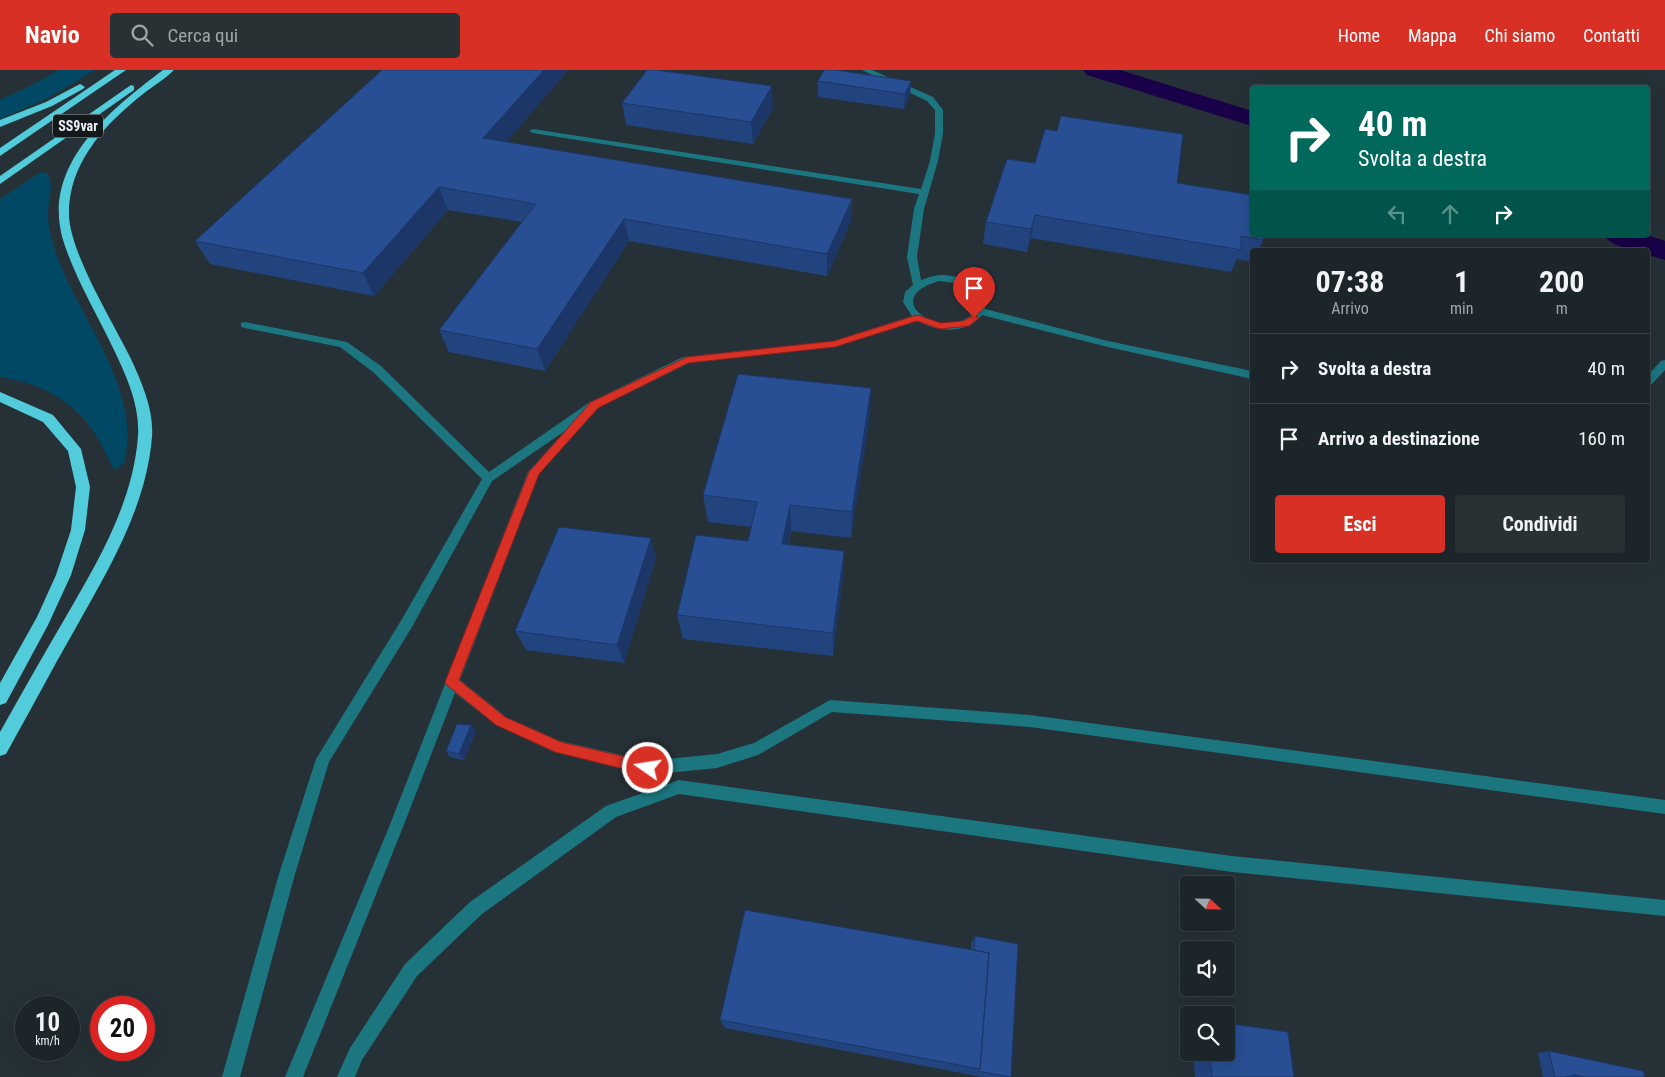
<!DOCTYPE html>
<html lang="it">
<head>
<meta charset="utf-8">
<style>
	body { margin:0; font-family:"Roboto Condensed",sans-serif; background:#293135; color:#f1f3f6; height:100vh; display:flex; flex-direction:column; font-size:19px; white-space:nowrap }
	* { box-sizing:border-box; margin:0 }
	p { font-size:16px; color:#a0a5a8 }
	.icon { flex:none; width:28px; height:28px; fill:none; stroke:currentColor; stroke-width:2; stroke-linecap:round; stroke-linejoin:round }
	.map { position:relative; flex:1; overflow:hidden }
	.side { position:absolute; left:1250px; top:178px; width:400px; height:315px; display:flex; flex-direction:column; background:#1c2529; border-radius:5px; box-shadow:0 5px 20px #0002,0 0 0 1px #3a4246 }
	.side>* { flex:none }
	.guide { position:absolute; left:1250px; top:15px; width:400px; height:152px; border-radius:5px; box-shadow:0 5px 20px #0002,0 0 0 1px #3a4246; background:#00695c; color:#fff; overflow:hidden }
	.needle { width:32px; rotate:112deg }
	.tools { position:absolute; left:1180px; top:806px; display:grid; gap:10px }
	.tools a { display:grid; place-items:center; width:55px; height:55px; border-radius:5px; background:#1c2529; box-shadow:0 5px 20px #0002,0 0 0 1px #3a4246; font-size:25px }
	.speed { position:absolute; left:15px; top:926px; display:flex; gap:10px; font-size:25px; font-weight:700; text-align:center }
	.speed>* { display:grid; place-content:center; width:65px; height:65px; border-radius:50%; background:#1c2529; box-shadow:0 5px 20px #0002,0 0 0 1px #3a4246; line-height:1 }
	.speed small { font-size:12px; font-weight:400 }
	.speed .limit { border:8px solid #d22; background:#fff; color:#111 }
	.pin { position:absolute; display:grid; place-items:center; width:42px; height:42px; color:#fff; margin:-51px -21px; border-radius:50% 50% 50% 0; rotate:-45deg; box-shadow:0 0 5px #0007 }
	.pin .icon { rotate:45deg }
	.me { position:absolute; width:55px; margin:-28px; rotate:283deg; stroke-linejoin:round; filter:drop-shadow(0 0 4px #0008) }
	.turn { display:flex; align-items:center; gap:18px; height:105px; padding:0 25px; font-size:22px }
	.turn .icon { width:65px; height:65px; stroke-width:2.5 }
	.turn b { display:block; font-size:35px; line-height:42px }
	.lanes { display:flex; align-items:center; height:48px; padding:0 25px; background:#0003; justify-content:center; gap:25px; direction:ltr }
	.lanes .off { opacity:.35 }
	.eta { display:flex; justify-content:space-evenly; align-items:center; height:85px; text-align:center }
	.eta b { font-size:30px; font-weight:700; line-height:35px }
	.cta { display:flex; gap:10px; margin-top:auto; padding:10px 25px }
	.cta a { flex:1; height:58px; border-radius:5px; background:#d93025; color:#fff; font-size:20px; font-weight:700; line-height:58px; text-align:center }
	.cta a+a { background:#293135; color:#f1f3f6 }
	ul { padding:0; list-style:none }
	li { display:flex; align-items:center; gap:15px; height:70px; padding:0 25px; border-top:1px solid #3a4246 }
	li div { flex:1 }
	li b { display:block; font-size:19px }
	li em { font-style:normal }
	header { display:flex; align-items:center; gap:30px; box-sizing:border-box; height:70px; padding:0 25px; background:#d93025; color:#fff }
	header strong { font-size:24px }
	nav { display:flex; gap:28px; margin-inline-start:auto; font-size:18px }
	.search { width:350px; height:45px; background:#293135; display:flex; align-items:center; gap:12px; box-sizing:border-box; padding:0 18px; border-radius:5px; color:#a0a5a8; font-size:19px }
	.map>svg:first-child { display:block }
	.green { fill:#014865 }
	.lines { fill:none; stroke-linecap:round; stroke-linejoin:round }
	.canal { fill:#190048; fill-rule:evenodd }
	.minor { fill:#1b7680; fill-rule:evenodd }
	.highway { fill:#52cbdb; fill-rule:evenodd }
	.wall { fill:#22447e }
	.shaded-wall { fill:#1c3767 }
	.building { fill:#284f93; stroke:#1c3767 }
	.route { fill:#d93025; stroke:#8d1f18 }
	.labels { text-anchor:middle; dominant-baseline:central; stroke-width:5; stroke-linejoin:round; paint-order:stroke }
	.shield { fill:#13181b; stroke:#a8aeb2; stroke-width:1 }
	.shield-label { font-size:14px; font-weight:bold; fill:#e8eef3 }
</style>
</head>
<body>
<header>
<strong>Navio</strong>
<div class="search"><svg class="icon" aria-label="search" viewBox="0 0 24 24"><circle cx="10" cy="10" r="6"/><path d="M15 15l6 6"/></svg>Cerca qui</div>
<nav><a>Home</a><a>Mappa</a><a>Chi siamo</a><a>Contatti</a></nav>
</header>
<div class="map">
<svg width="1665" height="1007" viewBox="0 0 1665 1007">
	<rect width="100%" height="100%" fill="#263137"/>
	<!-- green -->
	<path class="green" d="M59 0H95L46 29 0 49V30L36 13Z
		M41 102 47 103C55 114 48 131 48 143 48 154 50 164 53 173 73 245 144 315 124 393L117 399 112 397C91 344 58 316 0 307V129Z"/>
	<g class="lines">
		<!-- canal -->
		<path class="canal" d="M1083 0H1120L1252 41V56L1087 5Z
			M1604 165H1647L1665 171V190L1648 185V180C1633 180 1612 178 1604 165Z"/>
		<!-- minor -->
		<path class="minor" d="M862 0H872L933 27 943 40V63L938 91 924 139 917 187 921 210C927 208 934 205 941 205 961 205 989 215 985 239L1108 271 1252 301V309L1108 277 982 245C967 265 937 262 917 251L835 277 689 293 598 338 584 347 587 350 585 353 539 404 460 610 506 647 560 671 648 691 717 684 754 673 830 630 1030 645 1665 730V744L1030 657 832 642 758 685 717 698 648 705 554 682 496 655 455 623 403 757 303 1007H285L389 757 528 402 565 361 492 411 412 557 329 692 295 804 240 1007H222L279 804 316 689 402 549 482 409 373 302 340 277 245 258 241 257V253L245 252 347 272 381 296 489 402 590 332 683 287 834 271 912 246 903 232 905 222 913 215 907 187 914 139 919 124 533 63 529 61 533 59 921 119 930 91 935 63V40L927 31ZM939 211C952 212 976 216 976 232 976 240 973 244 967 248 938 267 879 229 939 211Z
			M1665 290V300L1652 314 1648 315V305L1661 291Z
			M679 710 1232 786 1665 830V846L1232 802 679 724 616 747 482 844 417 906 362 990 355 1007H337L350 978 405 894 470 832 606 736Z"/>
		<!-- highway -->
		<path class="highway" d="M115 0H126L0 86V78Z
			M163 0H174C165 9 153 16 143 24 123 40 103 58 89 80 76 99 68 123 69 146 71 185 113 252 131 289 142 313 154 340 152 367 146 439 108 500 74 561 51 601 29 643 6 684L0 686V662C21 625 42 587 64 550 97 493 133 434 138 366 140 336 127 307 114 280 97 244 75 208 63 170 41 95 110 40 163 0Z
			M80 14 85 17 83 19 52 36 0 57V50L46 32Z
			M131 15 134 16V20L0 114V106Z
			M0 322 53 345 81 379 90 417 85 460 71 505 48 555 6 633 0 635V613L37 547 56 505 71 460 76 417 68 381 43 352 0 332Z"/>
	</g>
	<!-- wall -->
	<path class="wall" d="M382 0H568L506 72 852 129 851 151 827 206 629 171 545 301 449 282 439 260 522 152 448 140 374 226 210 194 195 171Z
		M818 11H911L910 26 904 39 818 27Z
		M622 33 773 38 753 74 626 55Z
		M1035 93 1177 113 1263 170 1259 180H1252V192L1237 189 1231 202 1031 168 1027 182 983 174 986 152Z
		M870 345 851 468 791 461 789 475 844 481 843 506 833 586 683 569 677 545 748 471 751 457 708 452 703 425Z
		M656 488 624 593 526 580 515 561Z
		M476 661 464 690 450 687 446 681Z
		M975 866 1011 1007H982L725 958 720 950 971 880V874Z
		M1549 981 1645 1007H1543L1538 983Z
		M1193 982H1226L1294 1007H1195Z"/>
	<!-- shaded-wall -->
	<path class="shaded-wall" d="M544 0H568L490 91 483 68Z
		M911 11 910 26 904 39 905 24Z
		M772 16 773 38 753 74 751 52Z
		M439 117 448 140 374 226 363 203Z
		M852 129 851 151 827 206V184Z
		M1035 145 1031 168 1027 182 1031 159Z
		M624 149 629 171 545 301 537 279Z
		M871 318 870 345 851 468 852 442Z
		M790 435 791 461 784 500 782 474Z
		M651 468 656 488 624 593 617 575Z
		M844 481 843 506 833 586V563Z
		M471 655 476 661 464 690 459 684Z"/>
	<!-- building -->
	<path class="building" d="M382 0H544L483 68 852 129 827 184 624 149 537 279 439 260 536 134 439 117 363 203 195 171Z
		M647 0H656L772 16 751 52 622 33Z
		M824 0H835L911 11 905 24 818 11Z
		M1061 46 1183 64 1177 113 1252 125V165H1264L1263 170 1241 166V180L1035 145 1031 159 986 152 1007 89 1035 93 1045 59 1057 61Z
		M738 304 871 318 852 442 790 435 782 474 844 481 833 563 677 545 696 465 748 471 757 432 703 425Z
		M559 457 651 468 617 575 515 561Z
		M457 654 471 655 459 684 446 681Z
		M745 840 989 883 980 999 720 950Z
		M975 866 1018 874 1011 1007 978 1001 980 999 989 883 974 880Z
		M1226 953 1288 962 1294 1007H1212L1209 982H1226Z
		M1549 981 1643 1001 1645 1007H1585L1575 1005 1565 1007H1555Z
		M1575 1005 1585 1007H1576Z"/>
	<!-- route -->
	<path class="route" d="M917 245 941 253 963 251 974 245 979 248 969 256 940 259 917 251 835 277 688 293 598 338 539 404 459 610 505 647 561 672 648 692 652 694 654 698 652 703 648 705 555 682 496 655 447 615 445 612 529 402 591 332 687 287 834 271Z"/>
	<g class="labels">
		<!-- shield labels -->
		<rect class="shield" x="53" y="44.5" width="50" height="23" rx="4"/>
		<g class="shield-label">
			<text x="78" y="56">SS9var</text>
		</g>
	</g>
</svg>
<div class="tools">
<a><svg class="needle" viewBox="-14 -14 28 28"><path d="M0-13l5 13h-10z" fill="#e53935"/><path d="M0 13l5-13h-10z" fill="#a0a5a8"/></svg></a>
<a><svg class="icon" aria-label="sound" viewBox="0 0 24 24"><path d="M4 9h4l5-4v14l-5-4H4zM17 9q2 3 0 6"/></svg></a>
<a><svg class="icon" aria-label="search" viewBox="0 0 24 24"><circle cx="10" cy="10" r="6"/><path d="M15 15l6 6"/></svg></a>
</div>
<div class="speed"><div>10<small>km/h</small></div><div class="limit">20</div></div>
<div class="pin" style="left:974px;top:248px;background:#d93025"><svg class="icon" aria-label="arrive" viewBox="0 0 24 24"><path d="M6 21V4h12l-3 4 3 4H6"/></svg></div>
<svg class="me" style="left:648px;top:698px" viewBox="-20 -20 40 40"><circle r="17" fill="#d93025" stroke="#fff" stroke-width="3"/><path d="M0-11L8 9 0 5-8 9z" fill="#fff"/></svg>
<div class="guide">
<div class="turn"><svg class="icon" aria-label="right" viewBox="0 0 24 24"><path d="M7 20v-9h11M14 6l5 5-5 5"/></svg><div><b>40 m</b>Svolta a destra</div></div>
<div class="lanes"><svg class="icon off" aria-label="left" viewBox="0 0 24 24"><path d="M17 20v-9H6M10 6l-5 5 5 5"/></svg><svg class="icon off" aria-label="ahead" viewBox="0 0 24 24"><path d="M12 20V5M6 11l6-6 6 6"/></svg><svg class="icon" aria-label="right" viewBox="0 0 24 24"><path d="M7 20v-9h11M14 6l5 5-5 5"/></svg></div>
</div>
<section class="side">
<div class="eta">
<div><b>07:38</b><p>Arrivo</p></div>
<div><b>1</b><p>min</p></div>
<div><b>200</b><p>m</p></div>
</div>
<ul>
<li><svg class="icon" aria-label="right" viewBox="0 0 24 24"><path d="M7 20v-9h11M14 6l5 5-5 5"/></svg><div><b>Svolta a destra</b></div><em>40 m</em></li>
<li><svg class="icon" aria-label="arrive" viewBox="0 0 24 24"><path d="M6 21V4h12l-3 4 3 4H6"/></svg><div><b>Arrivo a destinazione</b></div><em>160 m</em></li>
</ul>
<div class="cta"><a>Esci</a><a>Condividi</a></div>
</section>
</div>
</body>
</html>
